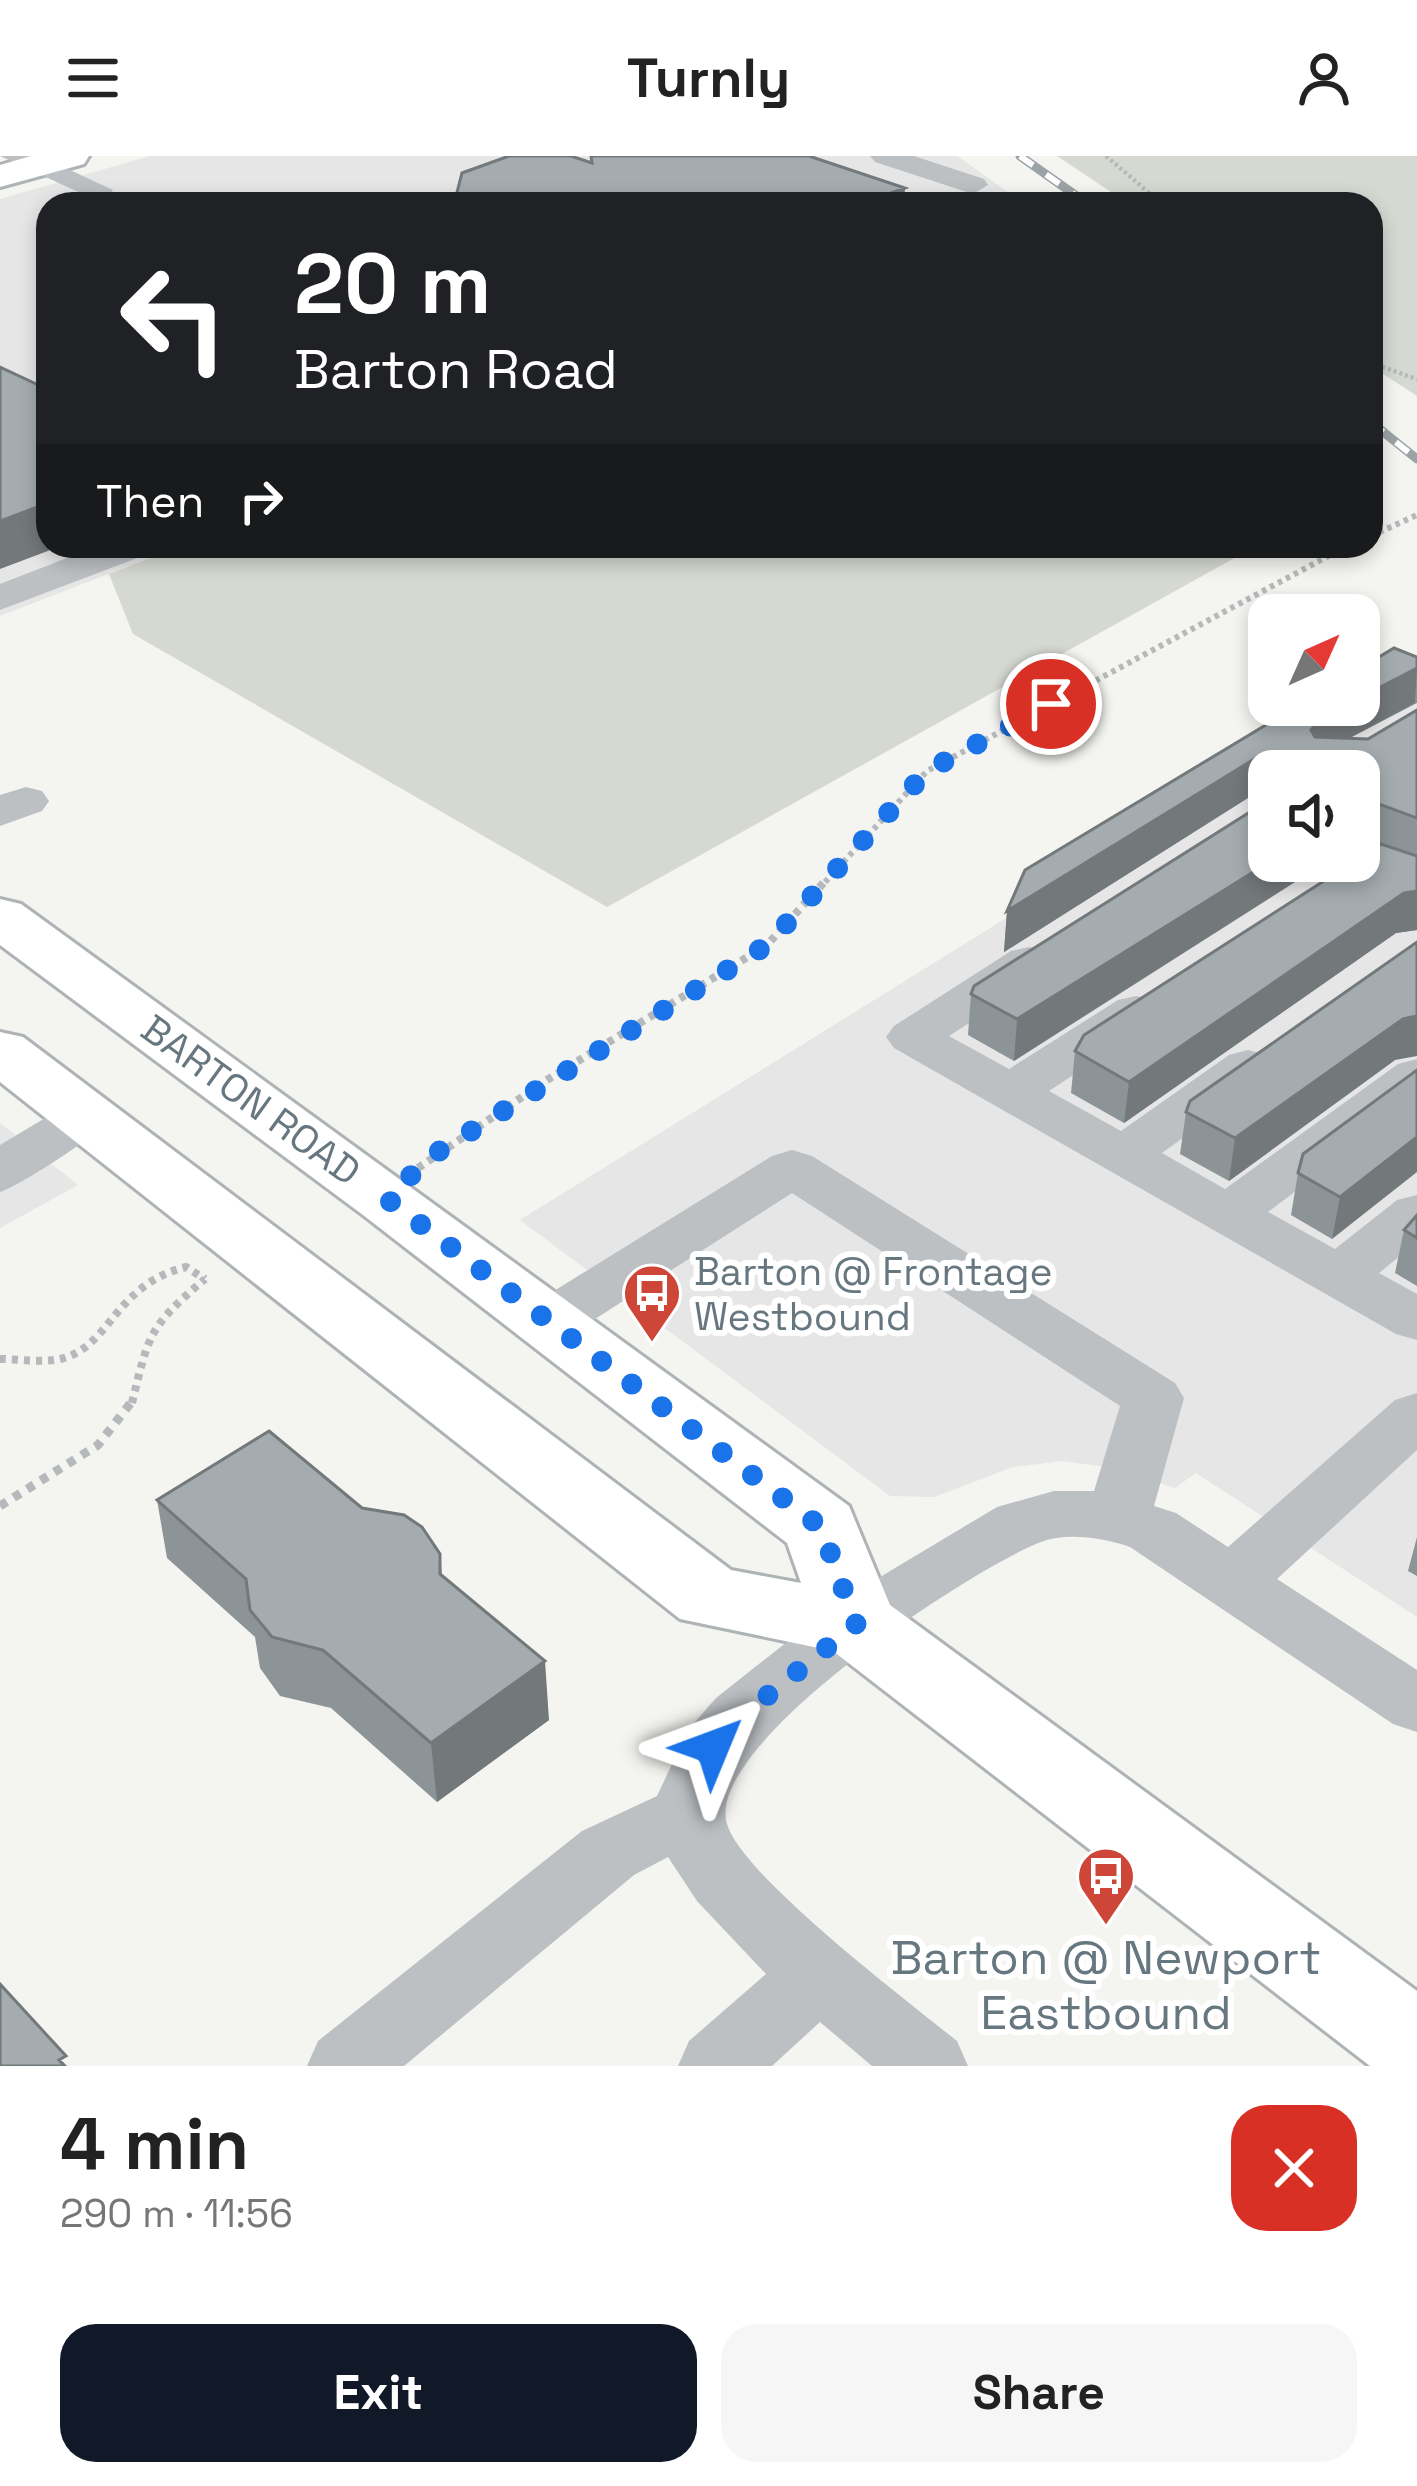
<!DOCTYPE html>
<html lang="en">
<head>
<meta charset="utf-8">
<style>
	body { margin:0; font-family:"Space Grotesk",sans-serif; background:#f6f6f6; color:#222; height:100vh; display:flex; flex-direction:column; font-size:45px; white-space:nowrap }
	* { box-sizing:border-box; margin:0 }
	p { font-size:39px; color:#767676 }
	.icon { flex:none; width:66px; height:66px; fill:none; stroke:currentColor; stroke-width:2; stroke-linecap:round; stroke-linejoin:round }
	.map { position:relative; height:1910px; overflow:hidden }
	.drawer { display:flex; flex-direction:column; background:#fff; flex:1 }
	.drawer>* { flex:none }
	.top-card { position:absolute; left:36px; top:36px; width:1347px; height:366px; border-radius:36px; box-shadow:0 6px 18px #0003; background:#202124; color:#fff; overflow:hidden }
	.needle { width:78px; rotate:45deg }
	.fabs { position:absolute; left:1248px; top:438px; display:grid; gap:24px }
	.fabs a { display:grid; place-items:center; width:132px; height:132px; border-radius:24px; background:#fff; box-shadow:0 6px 18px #0003; font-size:60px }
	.pin { position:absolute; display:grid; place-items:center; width:102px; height:102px; color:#fff; margin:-51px; border:6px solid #fff; border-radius:50%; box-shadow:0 3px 12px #0007 }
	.me { position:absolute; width:132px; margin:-66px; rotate:46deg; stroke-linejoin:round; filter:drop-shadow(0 0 9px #0008) }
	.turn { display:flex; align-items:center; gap:42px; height:252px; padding:0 60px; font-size:54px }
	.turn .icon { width:156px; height:156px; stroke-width:2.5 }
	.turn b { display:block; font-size:84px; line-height:102px }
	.then { display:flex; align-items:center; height:114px; padding:0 60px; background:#0003; gap:24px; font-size:45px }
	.round { display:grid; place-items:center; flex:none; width:126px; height:126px; border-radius:36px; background:#f6f6f6 }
	.overview { display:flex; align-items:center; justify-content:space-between; height:204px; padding:0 60px }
	h1 { font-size:72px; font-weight:800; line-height:90px }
	.cta { display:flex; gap:24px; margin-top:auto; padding:24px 60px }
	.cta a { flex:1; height:138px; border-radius:36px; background:#111827; color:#fff; font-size:48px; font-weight:800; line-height:138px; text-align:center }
	.cta a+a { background:#f6f6f6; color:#222 }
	header { display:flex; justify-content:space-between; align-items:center; height:156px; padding:0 60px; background:#fff; font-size:54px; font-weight:800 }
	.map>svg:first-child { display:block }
	.built { fill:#e5e6e5; fill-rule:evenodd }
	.green { fill:#d5d9d1 }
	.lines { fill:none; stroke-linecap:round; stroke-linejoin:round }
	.major-casing { stroke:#aeb3b5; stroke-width:6 }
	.path-far3 { stroke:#b6b9bb; stroke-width:4.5; stroke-dasharray:3 3; stroke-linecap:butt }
	.path-far2 { stroke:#b6b9bb; stroke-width:6; stroke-dasharray:4.5 4.5; stroke-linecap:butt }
	.path-far1 { stroke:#b6b9bb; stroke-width:8; stroke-dasharray:6 6; stroke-linecap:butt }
	.path { stroke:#b6b9bb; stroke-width:9; stroke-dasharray:8 8; stroke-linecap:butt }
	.minor { fill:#bcc0c3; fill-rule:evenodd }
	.major { fill:#fff; fill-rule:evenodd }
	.rail-casing { stroke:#9ca3a7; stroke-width:9 }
	.rail { stroke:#fff; stroke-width:6; stroke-dasharray:16; stroke-linecap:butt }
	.wall { fill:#8d9497 }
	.shaded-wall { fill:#73787b }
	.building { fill:#a4acb0; stroke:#73787b; stroke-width:3 }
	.route { stroke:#1a73e8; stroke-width:21; stroke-dasharray:0 37.8 }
	.labels { text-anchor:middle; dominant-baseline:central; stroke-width:12; stroke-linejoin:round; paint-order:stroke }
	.street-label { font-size:39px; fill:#67777f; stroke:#fff }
	.poi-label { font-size:39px; fill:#67777f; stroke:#fff; text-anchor:start }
	.near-poi-label { font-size:48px; fill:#67777f; stroke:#fff }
</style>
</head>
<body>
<header><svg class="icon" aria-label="menu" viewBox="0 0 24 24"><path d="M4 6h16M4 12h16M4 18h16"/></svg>Turnly<svg class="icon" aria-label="person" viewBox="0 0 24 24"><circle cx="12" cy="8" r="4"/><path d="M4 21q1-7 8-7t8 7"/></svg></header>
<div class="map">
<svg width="1417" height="1910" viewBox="0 0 1417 1910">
	<rect width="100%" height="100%" fill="#f4f4f1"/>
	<!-- built -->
	<path class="built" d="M150 0H957L1025 48H48V390H180L0 460V43Z
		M1417 507V1461L1196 1317 1175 1332 1108 1311 1062 1305 1013 1311 934 1341 890 1340 520 1064 1349 549H1359ZM1269 615H1359V705H1269Z
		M0 967 78 1029 0 1072Z"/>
	<!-- green -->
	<path class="green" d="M1057 0H1417V240L1371 210V48H1129Z
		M180 390H1256L607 751 133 478 109 418Z"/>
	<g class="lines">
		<defs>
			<path id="major" d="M31 0H89L84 8 0 31V9Z
				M0 743 21 748 849 1350 890 1449 1417 1835V1910H1370L833 1495 680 1463 0 926V876L23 881 731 1414 801 1427 787 1387 363 1059 0 789Z"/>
		</defs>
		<!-- major casing -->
		<use href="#major" class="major-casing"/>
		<!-- path-far3 -->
		<path class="path-far3" d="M1106 0 1162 48
			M1371 207 1417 223"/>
		<!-- path-far2 -->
		<path class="path-far2" d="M1371 380 1417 359
			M825 726 927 615 1347 390"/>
		<!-- path-far1 -->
		<path class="path-far1" d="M418 1012 547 924 767 789 827 723
			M0 1203C21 1203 48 1208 67 1201 111 1186 117 1128 186 1111L205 1123
			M132 1247C149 1177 149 1171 205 1123"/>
		<!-- path -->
		<path class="path" d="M0 1350 98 1289 133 1244"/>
		<!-- minor -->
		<path class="minor" d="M0 0H40L113 34 109 40H87Z
			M870 0H914L984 23 988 29 973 38 875 6Z
			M98 390H154L148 398 0 454V428Z
			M26 631 42 635 49 645 42 655 0 670V639Z
			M1029 791 1047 795 1054 806 1047 817 949 880 1009 913 1118 844 1136 840 1154 844 1162 855 1154 866 1049 935 1121 975 1229 899 1248 894 1267 899 1274 910 1267 921 1162 997 1225 1033 1398 908 1417 903V944L1268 1056 1335 1093 1397 1044 1417 1039V1086L1379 1117 1417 1138V1184L1396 1178 894 892 886 881 894 870 1011 795Z
			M86 944 105 949 113 961C103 976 18 1031 0 1036V989L67 949Z
			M792 994 812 1000 1175 1227 1184 1242 1154 1350 1176 1357 1228 1391 1395 1244 1417 1237V1294L1277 1423 1417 1514V1576L1393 1568 1130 1391C1104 1382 1067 1376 1041 1386 974 1411 703 1588 727 1668 742 1720 909 1846 957 1885L968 1910H872L820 1866 772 1910H678L689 1885 766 1818 697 1745 668 1701 634 1719 404 1910H307L318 1885 582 1675 657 1640 688 1574 716 1542 835 1448 997 1351 1054 1335H1094L1120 1250 792 1037 570 1179 549 1185 528 1179 519 1165 528 1151 772 1000Z"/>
		<!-- major -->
		<use href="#major" class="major"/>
		<defs>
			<path id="rail" d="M1020 0 1088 48
				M1371 266 1417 303"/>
		</defs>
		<!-- rail casing -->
		<use href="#rail" class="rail-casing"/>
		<!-- rail -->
		<use href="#rail" class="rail"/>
	</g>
	<!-- wall -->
	<path class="wall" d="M1417 501V547L1348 583H1368L1417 554V774L1396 777 1124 967 1071 937 1075 895 1379 690 1359 682V615H1269V636L1251 640 1004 796 1007 755Z
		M1269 644 1014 905 968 879 971 838Z
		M1395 904 1229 1025 1180 998 1186 956Z
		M1417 914 1332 1083 1291 1059 1298 1017Z
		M1417 1059V1130L1395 1117 1404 1074Z
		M157 1344 362 1352 440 1398 442 1419 549 1564 437 1646 331 1552 280 1540 260 1512 255 1481 167 1402Z
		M1417 1381V1420L1408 1415Z"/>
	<!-- shaded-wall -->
	<path class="shaded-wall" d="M905 32 904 48H861Z
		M48 347V390H61L0 413V365Z
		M1417 512 1415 547 1314 601 1311 574 1320 563 1346 549H1359V542Z
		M1274 597 1271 615H1269L1268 636 1251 640 1004 796 1007 755 1256 602Z
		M1271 705H1328L1014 905 1017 863Z
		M1417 735V774L1396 777 1124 967 1129 926 1404 737Z
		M1417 860V900L1395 904 1229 1025 1235 982 1403 863Z
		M1417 981V1016L1332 1083 1340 1041Z
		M545 1505 549 1564 437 1646 431 1587Z"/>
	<!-- building -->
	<path class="building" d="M509 0H571L592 7 591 0H809L905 32 861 48H454L462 17Z
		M0 211 47 233 48 230V347L0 365Z
		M1394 492 1417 501V512L1359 542V513Z
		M1299 549H1346L1320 563 1311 574 1315 581 1368 583 1417 554V662L1363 642 1361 661H1359V615H1279V601L1274 597 1256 602 1007 755 1025 714Z
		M1269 644V705H1271L1017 863 971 838 974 830Z
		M1381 688 1417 700V735L1404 737 1129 926 1075 895 1084 879 1355 705H1359V702Z
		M1417 786V860L1403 863 1235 982 1186 956 1190 945Z
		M1417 914V981L1340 1041 1298 1017 1303 998Z
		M1417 1059V1082L1404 1074Z
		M269 1275 362 1352 404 1359 422 1371 440 1398V1418L545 1505 431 1587 323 1494 272 1481 250 1454 246 1423 157 1344Z
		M0 1828 66 1900 59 1904 65 1910H0Z"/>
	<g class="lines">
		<!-- route -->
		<path class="route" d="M713 1591 740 1562 856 1468 821 1371 387 1043 430 1001 767 789 927 615 1051 548"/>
	</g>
	<!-- icons -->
	<defs>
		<symbol id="bus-pin" viewBox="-11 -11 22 30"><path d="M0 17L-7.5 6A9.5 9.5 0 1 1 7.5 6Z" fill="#ce4637" stroke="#fff"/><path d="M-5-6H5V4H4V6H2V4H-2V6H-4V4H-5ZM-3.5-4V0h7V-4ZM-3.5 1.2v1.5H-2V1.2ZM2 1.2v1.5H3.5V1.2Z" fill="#fff"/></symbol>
	</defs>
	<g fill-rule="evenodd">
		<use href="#bus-pin" x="619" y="1104" width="66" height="90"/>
		<use href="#bus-pin" x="1073" y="1687" width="66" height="90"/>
	</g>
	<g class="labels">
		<!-- street labels -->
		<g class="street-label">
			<text transform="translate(251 944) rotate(36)">BARTON ROAD</text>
		</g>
		<!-- poi labels -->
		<g class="poi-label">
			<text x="694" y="1115">Barton @ Frontage<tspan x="694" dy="45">Westbound</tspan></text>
		</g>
		<!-- near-poi labels -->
		<g class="near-poi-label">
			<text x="1106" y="1801">Barton @ Newport<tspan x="1106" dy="55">Eastbound</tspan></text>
		</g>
	</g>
</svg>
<div class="fabs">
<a><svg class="needle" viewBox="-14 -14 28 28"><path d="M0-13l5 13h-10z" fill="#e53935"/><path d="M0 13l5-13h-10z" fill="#767676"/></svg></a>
<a><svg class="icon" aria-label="sound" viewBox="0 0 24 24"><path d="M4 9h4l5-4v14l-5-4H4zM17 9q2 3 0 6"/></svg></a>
</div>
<div class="pin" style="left:1051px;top:548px;background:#d93025"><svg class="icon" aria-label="arrive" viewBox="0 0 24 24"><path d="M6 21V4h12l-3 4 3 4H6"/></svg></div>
<svg class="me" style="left:713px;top:1591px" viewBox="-20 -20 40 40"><path d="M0-17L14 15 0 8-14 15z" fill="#1a73e8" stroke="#fff" stroke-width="4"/></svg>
<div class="top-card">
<div class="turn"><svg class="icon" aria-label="left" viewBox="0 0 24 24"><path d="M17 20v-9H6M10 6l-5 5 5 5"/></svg><div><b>20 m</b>Barton Road</div></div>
<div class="then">Then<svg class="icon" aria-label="right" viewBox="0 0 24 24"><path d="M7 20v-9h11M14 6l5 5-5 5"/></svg></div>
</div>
</div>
<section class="drawer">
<div class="overview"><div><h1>4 min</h1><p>290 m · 11:56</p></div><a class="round" style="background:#d93025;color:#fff"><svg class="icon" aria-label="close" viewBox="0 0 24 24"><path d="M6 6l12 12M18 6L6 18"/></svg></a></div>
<div class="cta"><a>Exit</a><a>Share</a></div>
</section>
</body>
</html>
